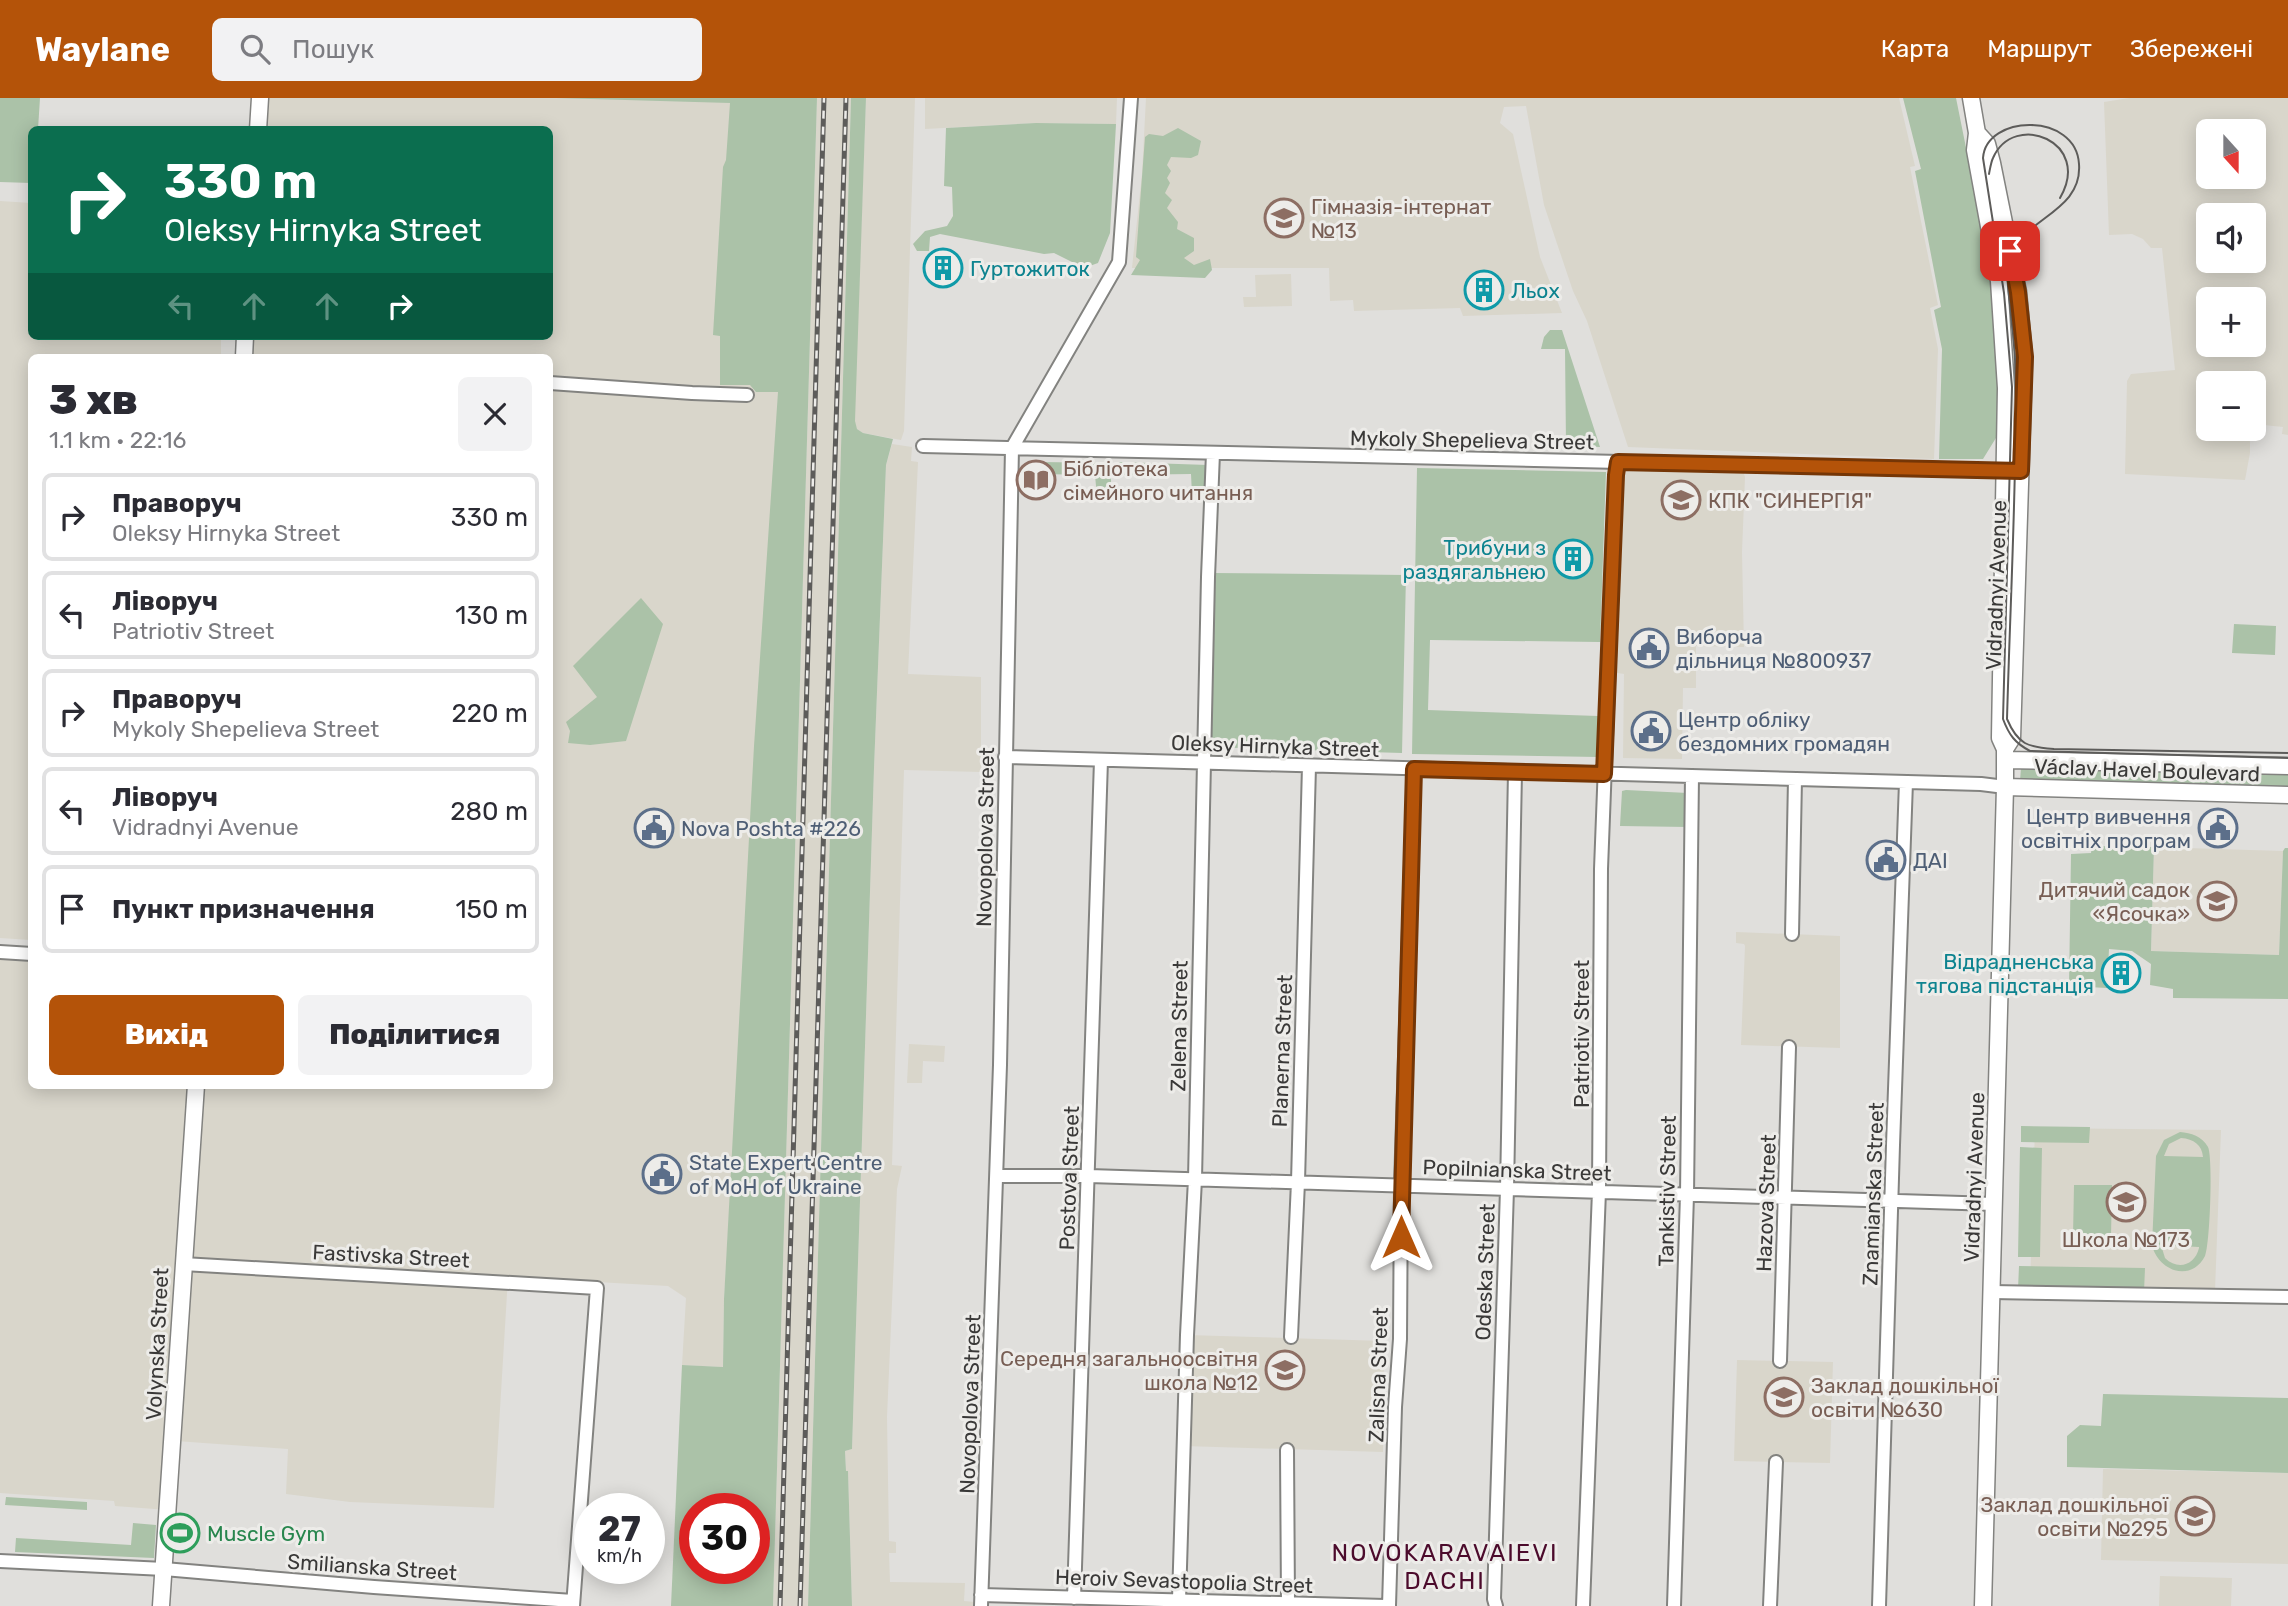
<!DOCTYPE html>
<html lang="uk">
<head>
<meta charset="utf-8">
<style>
	body { margin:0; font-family:Rubik,sans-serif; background:#f2f2f3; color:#2b2b33; height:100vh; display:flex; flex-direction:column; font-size:26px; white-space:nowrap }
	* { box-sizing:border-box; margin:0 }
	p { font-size:23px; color:#7c7c81 }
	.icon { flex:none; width:38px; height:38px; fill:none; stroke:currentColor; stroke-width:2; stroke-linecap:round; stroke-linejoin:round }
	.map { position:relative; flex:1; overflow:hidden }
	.panel { position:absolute; left:28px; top:256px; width:525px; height:735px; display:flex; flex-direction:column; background:#fff; border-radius:10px; box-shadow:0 4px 18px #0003 }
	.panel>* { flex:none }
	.banner { position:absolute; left:28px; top:28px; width:525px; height:214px; border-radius:10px; box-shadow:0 4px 18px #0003; background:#0b6e4f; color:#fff; overflow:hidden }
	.needle { width:46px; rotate:159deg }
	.controls { position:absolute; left:2196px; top:21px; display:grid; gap:14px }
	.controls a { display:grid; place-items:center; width:70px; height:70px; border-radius:10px; background:#fff; box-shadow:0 4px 18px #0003; font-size:35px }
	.speed { position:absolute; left:574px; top:1395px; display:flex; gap:14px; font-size:35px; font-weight:700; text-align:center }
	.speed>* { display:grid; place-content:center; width:91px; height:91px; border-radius:50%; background:#fff; box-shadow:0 4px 18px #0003; line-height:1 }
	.speed small { font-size:18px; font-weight:400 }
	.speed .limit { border:10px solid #d22; background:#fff; color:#111 }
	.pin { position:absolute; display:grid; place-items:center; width:60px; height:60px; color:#fff; margin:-30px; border-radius:14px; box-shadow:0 4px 10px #0006 }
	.me { position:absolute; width:77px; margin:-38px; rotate:0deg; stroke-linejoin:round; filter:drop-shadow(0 0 5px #0008) }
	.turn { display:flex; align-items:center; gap:24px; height:147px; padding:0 21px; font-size:32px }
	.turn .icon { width:91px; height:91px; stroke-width:2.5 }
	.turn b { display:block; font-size:49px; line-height:60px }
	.lanes { display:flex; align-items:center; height:66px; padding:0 21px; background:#0003; justify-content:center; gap:35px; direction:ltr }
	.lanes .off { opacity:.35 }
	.round { display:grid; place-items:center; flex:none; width:74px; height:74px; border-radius:10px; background:#f2f2f3 }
	.head { display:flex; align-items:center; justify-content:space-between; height:119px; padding:0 21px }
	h1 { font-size:42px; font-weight:800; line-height:52px }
	.action { display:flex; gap:14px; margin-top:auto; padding:14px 21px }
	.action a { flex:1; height:80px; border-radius:10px; background:#b45309; color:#fff; font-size:28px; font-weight:800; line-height:80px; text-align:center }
	.action a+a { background:#f2f2f3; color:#2b2b33 }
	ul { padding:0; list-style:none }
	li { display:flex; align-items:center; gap:21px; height:88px; margin:0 14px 10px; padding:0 7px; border:4px solid #e1e1e2; border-radius:10px }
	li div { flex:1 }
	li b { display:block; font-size:26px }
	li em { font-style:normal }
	header { display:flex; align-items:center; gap:42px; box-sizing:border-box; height:98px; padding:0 35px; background:#b45309; color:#fff }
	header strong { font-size:33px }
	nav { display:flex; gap:38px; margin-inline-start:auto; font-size:24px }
	.search { width:490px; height:63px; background:#f2f2f3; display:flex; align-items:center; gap:18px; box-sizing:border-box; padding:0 24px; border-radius:10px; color:#7c7c81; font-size:26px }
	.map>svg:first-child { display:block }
	.built { fill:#d9d6cb; fill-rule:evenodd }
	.green { fill:#abc2a8; fill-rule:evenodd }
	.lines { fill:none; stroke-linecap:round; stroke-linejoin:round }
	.street-casing { stroke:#838380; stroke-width:16 }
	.secondary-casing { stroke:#838380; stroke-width:19 }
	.street { stroke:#fff; stroke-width:12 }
	.secondary { stroke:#fff; stroke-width:16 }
	.tram { stroke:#5d5c5a; stroke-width:2 }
	.rail-casing { stroke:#5d5c5a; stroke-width:5 }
	.rail { stroke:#edece9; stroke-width:2.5; stroke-dasharray:8; stroke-linecap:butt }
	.route-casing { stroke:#753606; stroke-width:18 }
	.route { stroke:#b45309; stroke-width:12 }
	.labels { text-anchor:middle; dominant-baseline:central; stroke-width:6; stroke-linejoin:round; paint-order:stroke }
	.education-label { font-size:21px; fill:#785e54; stroke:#edece9; text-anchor:start }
	.culture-label { font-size:21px; fill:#0d838f; stroke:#edece9; text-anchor:start }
	.street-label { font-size:21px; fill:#3a3938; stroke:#edece9 }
	.service-label { font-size:21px; fill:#4e5e75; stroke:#edece9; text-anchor:start }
	.leisure-label { font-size:21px; fill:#27864d; stroke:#edece9; text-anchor:start }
	.quarter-label { font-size:24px; letter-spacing:2px; fill:#4c0b2c; stroke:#edece9 }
</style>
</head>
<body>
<header>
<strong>Waylane</strong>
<div class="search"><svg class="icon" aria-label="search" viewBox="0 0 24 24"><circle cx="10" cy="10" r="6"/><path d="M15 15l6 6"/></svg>Пошук</div>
<nav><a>Карта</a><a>Маршрут</a><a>Збережені</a></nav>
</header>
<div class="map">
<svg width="2288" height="1508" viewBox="0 0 2288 1508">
	<rect width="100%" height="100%" fill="#e0dfdc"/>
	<!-- built -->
	<path class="built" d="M267 0H786L782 236 724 1201 723 1269 682 1267 686 1200 668 1188 508 1179 494 1410 350 1404 286 1396 288 1351 176 1343 168 1412 115 1408 114 1403 0 1395V858L31 860 32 987H550V259H252L253 238H550V32L265 31Z
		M817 0H851L808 1508H773Z
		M866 0H915L904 333 901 342 863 335 857 331 854 323Z
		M925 0H1117L1116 26 1036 25 925 31Z
		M1146 0H1899L1915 68 1910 69 1938 207 1930 210 1938 251 1934 361 1628 349 1587 223 1573 193 1544 107 1526 8 1504 9 1500 25 1513 36 1540 159 1562 215 1463 218 1460 210 1354 213 1353 202 1330 203 1329 170H1132L1142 76Z
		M2129 0H2288V337L2282 336 2283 329 2254 326V285H2208V331H2250V355L2245 382 2125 376 2127 283 2131 276 2175 272 2162 150H2151L2143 141 2132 136 2109 137 2104 4ZM2208 33H2254V79H2208ZM2208 117H2254V163H2208ZM2208 201H2254V247H2208Z
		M0 103 31 105 32 238H221V259H32L31 842 0 840Z
		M1291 176 1292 208 1244 209 1243 199H1256L1255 177Z
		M892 346 912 349 911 363 918 364 908 576 981 579V674L904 672 892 1067 902 1068 897 1091 887 1319 889 1443 896 1444V1455H889L890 1484 965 1485 964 1503 975 1504V1508H852L848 1374 846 1373 845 1353 852 1351 874 670 886 367Z
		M1627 369 1743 373 1745 379 1742 454 1744 549 1696 548V590H1683L1682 661 1623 660 1624 576 1612 574 1622 372Z
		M2154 749 2283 753 2279 857 2151 853Z
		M1736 834 1840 838V950L1741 947 1745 848 1744 846 1736 845Z
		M909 946 945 948 944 964 923 963 922 985H907Z
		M2035 1030 2221 1032 2215 1193 2030 1190Z
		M1187 1237 1384 1243 1383 1354 1184 1348Z
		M1737 1262 1833 1264 1830 1365 1734 1363Z
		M2103 1371 2288 1375V1466L2101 1462Z
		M2160 1478 2232 1480 2231 1508H2159Z"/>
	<!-- green -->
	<path class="green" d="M0 0H40L38 31 32 32 31 85 0 84Z
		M556 0H817L773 1508H671L682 1267 723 1269 724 1201 754 648 778 294H756L750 287H720V238L713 237 723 69 726 62 730 5ZM695 1410H754V1470H695Z
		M851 0H866L855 323 857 331 863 335 893 341 886 367 874 670 852 1351 845 1353 846 1373H848L852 1508H808Z
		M1903 0H1956L1994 189 2001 291 1999 335 1983 361H1939L1942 251 1934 212 1941 209 1915 73 1921 71Z
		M1036 25 1116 26 1110 135 1098 165 1084 170 1054 155 1044 156 940 136 930 139 929 153H917L913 146 925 133 947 128 953 118 952 89 944 88 946 30Z
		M1178 30 1201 43 1198 57 1191 60 1171 59 1167 67 1171 73 1167 80 1170 85 1165 95 1172 102 1167 110 1178 124 1177 131 1194 140V153L1184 160 1194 167 1210 161 1212 172 1205 180 1131 177 1140 162 1136 159 1145 39 1149 36 1163 38Z
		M1550 232H1562L1600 349 1566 347 1565 251H1541L1544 239Z
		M1041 364 1111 365V398L1097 399 1095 377 1038 376Z
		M1119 364 1208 367 1207 397H1192L1191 376 1118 377Z
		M1417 370 1606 374 1600 544 1430 542 1428 612 1598 618V659L1412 656Z
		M1212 475 1406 477 1402 655 1209 649Z
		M641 500 663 526 626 643 590 647 568 645 570 633 566 624 597 599 573 568Z
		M2234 526 2276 528 2275 557 2232 555Z
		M2021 670 2288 674V693L2020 683Z
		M1626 692 1688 695V729L1620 728 1622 693Z
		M2092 748 2154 749 2151 853 2279 857 2283 753 2285 750H2288V901L2173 900V891L2150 887 2151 866 2132 853 2109 851 2107 890 2069 888 2071 756 2091 755Z
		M2021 1028 2090 1029 2089 1045 2021 1044Z
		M2180 1034C2191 1035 2202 1038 2208 1049 2213 1059 2210 1147 2205 1158 2191 1185 2158 1173 2152 1147L2156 1058 2164 1042ZM2181 1040C2194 1041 2202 1047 2203 1059L2164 1058 2169 1046ZM2161 1147 2199 1149V1150C2195 1167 2178 1173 2165 1160Z
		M2020 1049 2042 1050 2040 1159H2018Z
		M2074 1087H2112L2111 1139 2073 1138Z
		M2019 1168 2145 1170 2144 1194 2018 1191Z
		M2103 1296 2288 1300V1375L2067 1369V1338L2080 1327 2101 1328Z
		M6 1399 87 1404V1412L5 1407Z
		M133 1425 156 1427 154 1460 15 1454 16 1440 131 1447Z"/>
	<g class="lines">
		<defs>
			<path id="street" d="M550 285 692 295 747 297
				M923 348 2010 373
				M1005 659 1981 686 2005 689
				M1792 836 1795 681
				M0 854 32 856
				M997 1078H1089L1994 1106
				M183 1166 597 1190 573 1508
				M1992 1194 2288 1199
				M1291 1239 1298 1084 1309 668
				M1780 1263 1789 949
				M1287 1352 1288 1505
				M0 1463 164 1471 374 1489 573 1503
				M981 1497 1385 1508
				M1074 1500 1101 662
				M1179 1502 1187 1237 1195 1081 1208 479 1213 355
				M981 1508 1000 967 1012 350 1119 164 1131 0
				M1389 1508 1395 1309 1400 1241 1401 1087 1414 671
				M1496 1508 1494 1501 1507 1091 1515 674
				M1583 1508 1599 1093 1601 771 1616 377 1618 364
				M1674 1508 1687 1097 1692 678
				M1770 1508 1776 1364
				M1879 1508 1893 1047 1906 684"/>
			<path id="secondary" d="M1971 0 1977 35 1975 52 1999 183 2006 290 2000 640 2005 651V689L1983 1508
				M258 32 260 0
				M1977 35 1987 46 1992 65 2018 194 2024 259 2012 640 2005 651
				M244 259 245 238
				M2005 662 2288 668
				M2005 689 2288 697
				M161 1508 196 987"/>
		</defs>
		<!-- street casing -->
		<use href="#street" class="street-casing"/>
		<!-- secondary casing -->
		<use href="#secondary" class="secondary-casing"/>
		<!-- street -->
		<use href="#street" class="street"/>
		<!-- secondary -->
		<use href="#secondary" class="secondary"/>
		<!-- tram -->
		<path class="tram" d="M1989 76C1990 71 1991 64 1993 60 2014 12 2093 44 2060 100
			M2288 655 2054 651C2028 649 2018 647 2007 621 2010 511 2016 401 2016 291 2016 267 2014 242 2011 217 2010 202 2006 185 2008 169 2012 121 2083 118 2079 66 2076 14 1986 16 1983 60L2004 195 2012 289 2003 621C2009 637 2015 645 2030 653L2288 660"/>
		<defs>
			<path id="rail" d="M780 1508 824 0
				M800 1508 846 0"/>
		</defs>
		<!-- rail casing -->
		<use href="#rail" class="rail-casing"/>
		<!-- rail -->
		<use href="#rail" class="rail"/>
	</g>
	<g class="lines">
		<defs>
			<path id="route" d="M1401 1139 1414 671 1604 676 1616 377 1618 364 2021 373 2025 259 2018 194 2010 153"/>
		</defs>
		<!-- route casing -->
		<use href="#route" class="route-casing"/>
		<!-- route -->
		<use href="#route" class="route"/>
	</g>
	<!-- icons -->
	<defs>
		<symbol id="school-ring" viewBox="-11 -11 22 22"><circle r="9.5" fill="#edece9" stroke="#8d6e63" stroke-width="1.5"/><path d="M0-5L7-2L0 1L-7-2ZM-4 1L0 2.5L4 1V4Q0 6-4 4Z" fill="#8d6e63"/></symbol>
		<symbol id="building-ring" viewBox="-11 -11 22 22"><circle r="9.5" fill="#edece9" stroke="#0f9aa8" stroke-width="1.5"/><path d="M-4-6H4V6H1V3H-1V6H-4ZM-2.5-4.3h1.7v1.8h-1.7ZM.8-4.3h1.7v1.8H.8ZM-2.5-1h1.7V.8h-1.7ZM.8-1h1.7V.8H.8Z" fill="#0f9aa8"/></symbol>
		<symbol id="library-ring" viewBox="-11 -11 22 22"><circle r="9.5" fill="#edece9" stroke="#8d6e63" stroke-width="1.5"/><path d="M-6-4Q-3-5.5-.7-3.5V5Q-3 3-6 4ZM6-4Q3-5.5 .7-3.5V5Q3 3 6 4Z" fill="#8d6e63"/></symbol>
		<symbol id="university-ring" viewBox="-11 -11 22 22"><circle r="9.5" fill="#edece9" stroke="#8d6e63" stroke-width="1.5"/><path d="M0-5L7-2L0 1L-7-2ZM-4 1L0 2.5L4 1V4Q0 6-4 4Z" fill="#8d6e63"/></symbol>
		<symbol id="civic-ring" viewBox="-11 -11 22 22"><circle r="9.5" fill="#edece9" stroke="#5c6f8a" stroke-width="1.5"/><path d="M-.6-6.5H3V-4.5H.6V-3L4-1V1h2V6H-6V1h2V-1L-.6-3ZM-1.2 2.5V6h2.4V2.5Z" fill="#5c6f8a"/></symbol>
		<symbol id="stadium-ring" viewBox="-11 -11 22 22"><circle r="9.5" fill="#edece9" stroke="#2e9e5b" stroke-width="1.5"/><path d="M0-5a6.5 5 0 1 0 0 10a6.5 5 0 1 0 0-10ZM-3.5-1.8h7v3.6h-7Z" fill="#2e9e5b"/></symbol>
	</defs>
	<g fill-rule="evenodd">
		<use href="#school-ring" x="1262" y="98" width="44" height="44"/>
		<use href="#building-ring" x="921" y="148" width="44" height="44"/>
		<use href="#building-ring" x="1462" y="170" width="44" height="44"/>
		<use href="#library-ring" x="1014" y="360" width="44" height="44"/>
		<use href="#university-ring" x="1659" y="380" width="44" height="44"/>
		<use href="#building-ring" x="1551" y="439" width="44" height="44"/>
		<use href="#civic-ring" x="1627" y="528" width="44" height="44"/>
		<use href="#civic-ring" x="1629" y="611" width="44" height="44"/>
		<use href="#civic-ring" x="632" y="708" width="44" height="44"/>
		<use href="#civic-ring" x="2196" y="708" width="44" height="44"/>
		<use href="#civic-ring" x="1864" y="740" width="44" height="44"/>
		<use href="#school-ring" x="2195" y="781" width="44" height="44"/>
		<use href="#building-ring" x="2099" y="853" width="44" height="44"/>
		<use href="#civic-ring" x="640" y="1054" width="44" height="44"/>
		<use href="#school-ring" x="2104" y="1082" width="44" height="44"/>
		<use href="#school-ring" x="1263" y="1250" width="44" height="44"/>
		<use href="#school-ring" x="1762" y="1277" width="44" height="44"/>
		<use href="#school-ring" x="2173" y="1396" width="44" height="44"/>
		<use href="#stadium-ring" x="158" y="1413" width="44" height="44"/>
	</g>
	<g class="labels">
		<!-- education labels -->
		<g class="education-label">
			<text x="1311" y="108">Гімназія-інтернат<tspan x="1311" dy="24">№13</tspan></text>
			<text x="1063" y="370">Бібліотека<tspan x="1063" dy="24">сімейного читання</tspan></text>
			<text x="1708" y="402">КПК "СИНЕРГІЯ"</text>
			<text x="2190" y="791" text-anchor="end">Дитячий садок<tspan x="2190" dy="24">«Ясочка»</tspan></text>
			<text x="2126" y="1141" text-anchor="middle">Школа №173</text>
			<text x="1258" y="1260" text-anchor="end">Середня загальноосвітня<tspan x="1258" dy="24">школа №12</tspan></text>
			<text x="1811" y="1287">Заклад дошкільної<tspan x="1811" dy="24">освіти №630</tspan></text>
			<text x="2168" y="1406" text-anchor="end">Заклад дошкільної<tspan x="2168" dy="24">освіти №295</tspan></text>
		</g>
		<!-- culture labels -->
		<g class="culture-label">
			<text x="970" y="170">Гуртожиток</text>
			<text x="1511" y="192">Льох</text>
			<text x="1546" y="449" text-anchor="end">Трибуни з<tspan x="1546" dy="24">раздягальнею</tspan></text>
			<text x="2094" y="863" text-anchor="end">Відрадненська<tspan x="2094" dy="24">тягова підстанція</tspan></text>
		</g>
		<!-- street labels -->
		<g class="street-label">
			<text transform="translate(1472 342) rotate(1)">Mykoly Shepelieva Street</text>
			<text transform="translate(1996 487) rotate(-88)">Vidradnyi Avenue</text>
			<text transform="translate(1275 648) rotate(2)">Oleksy Hirnyka Street</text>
			<text transform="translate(2147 672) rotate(2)">Václav Havel Boulevard</text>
			<text transform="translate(985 739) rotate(-89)">Novopolova Street</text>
			<text transform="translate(1179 928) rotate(-89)">Zelena Street</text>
			<text transform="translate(1581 936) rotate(-90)">Patriotiv Street</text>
			<text transform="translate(1282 953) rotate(-88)">Planerna Street</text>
			<text transform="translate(1517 1072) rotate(2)">Popilnianska Street</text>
			<text transform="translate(1974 1079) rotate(-88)">Vidradnyi Avenue</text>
			<text transform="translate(1069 1080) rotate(-88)">Postova Street</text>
			<text transform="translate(1667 1093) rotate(-89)">Tankistiv Street</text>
			<text transform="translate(1873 1096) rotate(-88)">Znamianska Street</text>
			<text transform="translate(1766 1105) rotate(-88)">Hazova Street</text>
			<text transform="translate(391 1158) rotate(3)">Fastivska Street</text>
			<text transform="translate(1485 1174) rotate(-88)">Odeska Street</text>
			<text transform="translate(157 1246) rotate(-87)">Volynska Street</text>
			<text transform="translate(1378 1277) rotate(-88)">Zalisna Street</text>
			<text transform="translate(970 1306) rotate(-88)">Novopolova Street</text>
			<text transform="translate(372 1469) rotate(4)">Smilianska Street</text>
			<text transform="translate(1184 1483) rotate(2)">Heroiv Sevastopolia Street</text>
		</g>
		<!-- service labels -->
		<g class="service-label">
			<text x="1676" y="538">Виборча<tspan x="1676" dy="24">дільниця №800937</tspan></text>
			<text x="1678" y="621">Центр обліку<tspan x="1678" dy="24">бездомних громадян</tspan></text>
			<text x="2191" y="718" text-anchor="end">Центр вивчення<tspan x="2191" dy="24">освітніх програм</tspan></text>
			<text x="681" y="730">Nova Poshta #226</text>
			<text x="1913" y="762">ДАІ</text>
			<text x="689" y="1064">State Expert Centre<tspan x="689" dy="24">of MoH of Ukraine</tspan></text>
		</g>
		<!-- leisure labels -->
		<g class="leisure-label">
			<text x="207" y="1435">Muscle Gym</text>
		</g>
		<!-- quarter labels -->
		<g class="quarter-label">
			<text x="1445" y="1455">NOVOKARAVAIEVI<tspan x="1445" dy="28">DACHI</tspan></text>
		</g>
	</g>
</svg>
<div class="controls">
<a><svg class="needle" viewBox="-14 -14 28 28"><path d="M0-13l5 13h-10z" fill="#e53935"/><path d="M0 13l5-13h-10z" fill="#7c7c81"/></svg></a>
<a><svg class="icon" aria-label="sound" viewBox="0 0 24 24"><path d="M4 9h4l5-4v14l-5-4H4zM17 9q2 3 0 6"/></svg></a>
<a>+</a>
<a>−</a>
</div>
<div class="speed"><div>27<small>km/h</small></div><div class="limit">30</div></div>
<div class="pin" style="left:2010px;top:153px;background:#d93025"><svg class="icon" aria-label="arrive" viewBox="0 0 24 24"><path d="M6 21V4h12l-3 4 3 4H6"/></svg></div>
<svg class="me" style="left:1401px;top:1139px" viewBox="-20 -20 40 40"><path d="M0-17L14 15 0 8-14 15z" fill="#b45309" stroke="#fff" stroke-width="4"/></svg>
<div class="banner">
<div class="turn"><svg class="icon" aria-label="right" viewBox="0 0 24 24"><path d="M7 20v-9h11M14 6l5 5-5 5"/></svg><div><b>330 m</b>Oleksy Hirnyka Street</div></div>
<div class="lanes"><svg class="icon off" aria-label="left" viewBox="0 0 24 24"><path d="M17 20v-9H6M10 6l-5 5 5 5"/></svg><svg class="icon off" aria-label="ahead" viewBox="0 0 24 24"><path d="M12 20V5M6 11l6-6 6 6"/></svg><svg class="icon off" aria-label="ahead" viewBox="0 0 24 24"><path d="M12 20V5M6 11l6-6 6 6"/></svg><svg class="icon" aria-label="right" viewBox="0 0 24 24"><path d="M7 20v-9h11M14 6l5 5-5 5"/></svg></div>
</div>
<section class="panel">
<div class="head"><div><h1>3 хв</h1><p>1.1 km · 22:16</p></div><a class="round"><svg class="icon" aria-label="close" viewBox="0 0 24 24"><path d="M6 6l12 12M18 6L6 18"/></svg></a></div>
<ul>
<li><svg class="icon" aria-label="right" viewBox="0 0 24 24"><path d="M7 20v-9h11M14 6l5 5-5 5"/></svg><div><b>Праворуч</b><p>Oleksy Hirnyka Street</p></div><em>330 m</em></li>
<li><svg class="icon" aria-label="left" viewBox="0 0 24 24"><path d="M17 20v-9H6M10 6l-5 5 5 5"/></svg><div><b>Ліворуч</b><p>Patriotiv Street</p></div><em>130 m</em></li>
<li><svg class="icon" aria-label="right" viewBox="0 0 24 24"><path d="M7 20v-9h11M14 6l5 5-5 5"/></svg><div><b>Праворуч</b><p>Mykoly Shepelieva Street</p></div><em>220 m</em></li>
<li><svg class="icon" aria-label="left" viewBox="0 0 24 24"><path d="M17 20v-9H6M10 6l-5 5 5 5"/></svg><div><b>Ліворуч</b><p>Vidradnyi Avenue</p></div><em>280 m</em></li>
<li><svg class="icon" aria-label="arrive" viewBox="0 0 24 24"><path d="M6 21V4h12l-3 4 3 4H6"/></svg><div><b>Пункт призначення</b></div><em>150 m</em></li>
</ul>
<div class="action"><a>Вихід</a><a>Поділитися</a></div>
</section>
</div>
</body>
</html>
